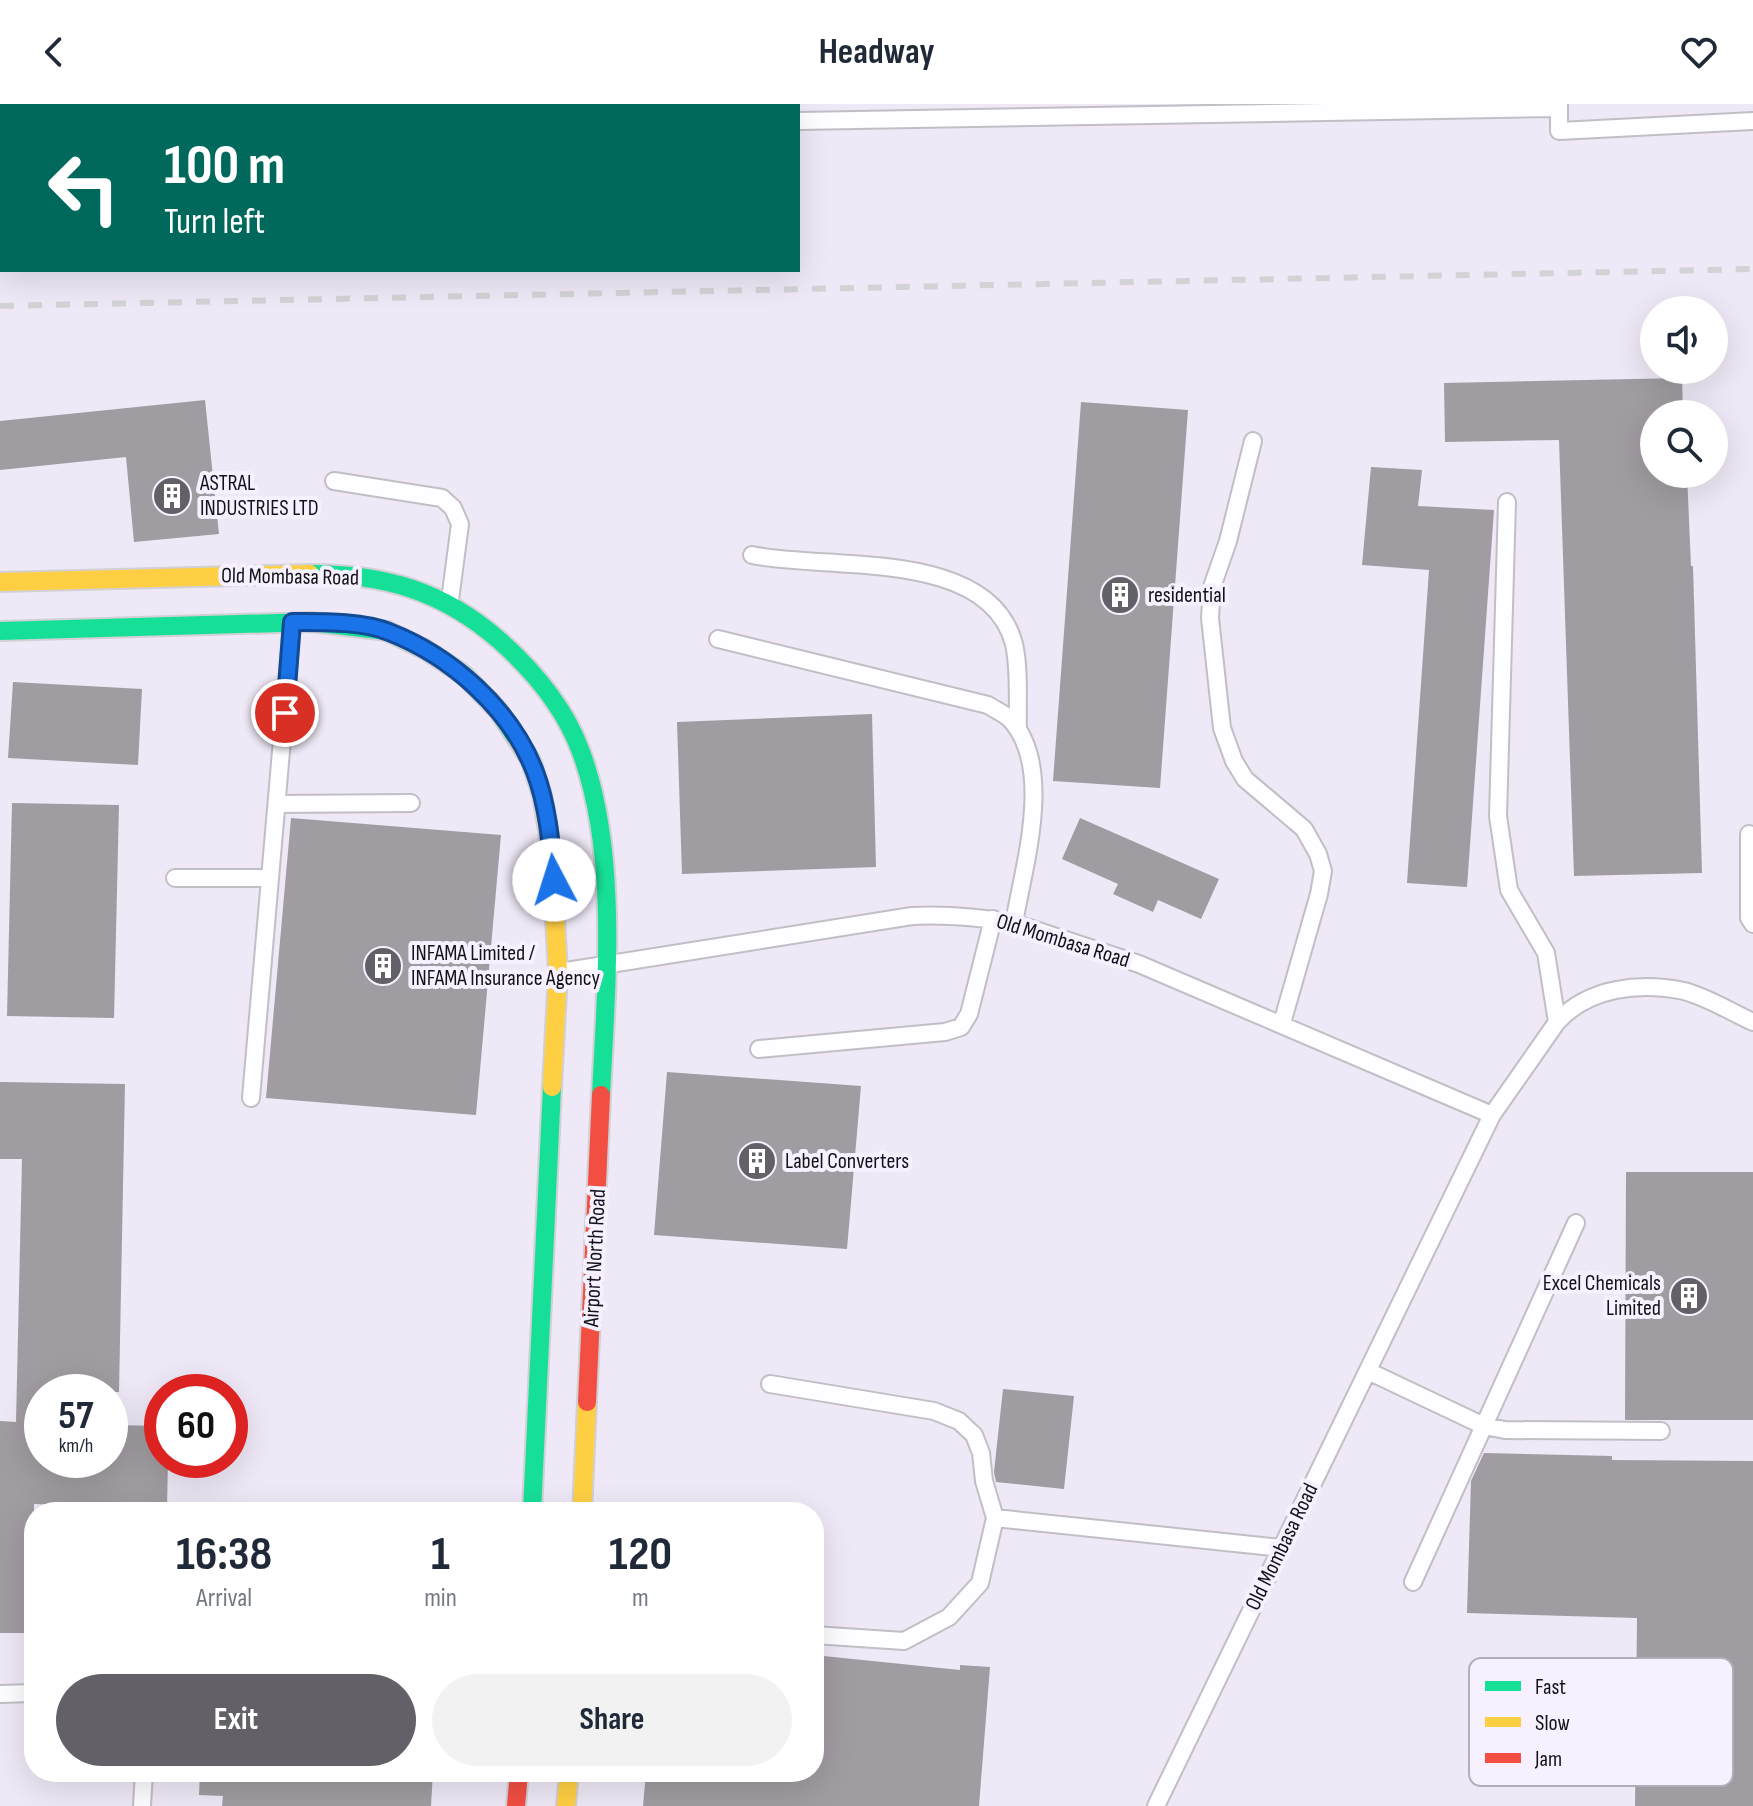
<!DOCTYPE html>
<html lang="en">
<head>
<meta charset="utf-8">
<style>
	body { margin:0; font-family:"Sofia Sans Condensed",sans-serif; background:#f2f2f3; color:#1f2937; height:100vh; display:flex; flex-direction:column; font-size:30px; white-space:nowrap }
	* { box-sizing:border-box; margin:0 }
	p { font-size:26px; color:#747a83 }
	.icon { flex:none; width:44px; height:44px; fill:none; stroke:currentColor; stroke-width:2; stroke-linecap:round; stroke-linejoin:round }
	.map { position:relative; flex:1; overflow:hidden }
	.side { position:absolute; left:24px; top:1398px; width:800px; height:280px; display:flex; flex-direction:column; background:#fff; border-radius:32px; box-shadow:0 8px 32px #0002 }
	.side>* { flex:none }
	.top-card { position:absolute; left:0px; top:0px; width:800px; height:168px; box-shadow:0 8px 32px #0002; background:#00695c; color:#fff; overflow:hidden }
	.fabs { position:absolute; left:1640px; top:192px; display:grid; gap:16px }
	.fabs a { display:grid; place-items:center; width:88px; height:88px; border-radius:50%; background:#fff; box-shadow:0 8px 32px #0002; font-size:40px }
	.speed { position:absolute; left:24px; top:1270px; display:flex; gap:16px; font-size:40px; font-weight:700; text-align:center }
	.speed>* { display:grid; place-content:center; width:104px; height:104px; border-radius:50%; background:#fff; box-shadow:0 8px 32px #0002; line-height:1 }
	.speed small { font-size:20px; font-weight:400 }
	.speed .limit { border:12px solid #d22; background:#fff; color:#111 }
	.pin { position:absolute; display:grid; place-items:center; width:68px; height:68px; color:#fff; margin:-34px; border:4px solid #fff; border-radius:50%; box-shadow:0 2px 8px #0007 }
	.me { position:absolute; width:88px; margin:-44px; rotate:355deg; stroke-linejoin:round; filter:drop-shadow(0 0 6px #0008) }
	.turn { display:flex; align-items:center; gap:28px; height:168px; padding:0 32px; font-size:36px }
	.turn .icon { width:104px; height:104px; stroke-width:2.5 }
	.turn b { display:block; font-size:56px; line-height:68px }
	.eta { display:flex; justify-content:space-evenly; align-items:center; height:136px; text-align:center }
	.eta b { font-size:48px; font-weight:700; line-height:56px }
	.button { display:flex; gap:16px; margin-top:auto; padding:16px 32px }
	.button a { flex:1; height:92px; border-radius:48px; background:#636167; color:#fff; font-size:32px; font-weight:700; line-height:92px; text-align:center }
	.button a+a { background:#f2f2f3; color:#1f2937 }
	header { display:flex; justify-content:space-between; align-items:center; height:104px; padding:0 32px; background:#fff; font-size:36px; font-weight:700 }
	.map>svg:first-child { display:block }
	.built { fill:#efe8f6; fill-rule:evenodd }
	.building { fill:#a09ca1 }
	.lines { fill:none; stroke-linecap:round; stroke-linejoin:round }
	.lane-casing { stroke:#c1bfc5; stroke-width:20 }
	.fast-casing { stroke:#d1d0d4; stroke-width:22 }
	.slow-casing { stroke:#d1d0d4; stroke-width:22 }
	.jam-casing { stroke:#d1d0d4; stroke-width:22 }
	.lane { stroke:#fefdff; stroke-width:16 }
	.fast { stroke:#16e098; stroke-width:18 }
	.slow { stroke:#ffcf43; stroke-width:18 }
	.jam { stroke:#f24e42; stroke-width:18 }
	.rail { stroke:#d3d2d5; stroke-width:6; stroke-dasharray:14 14; stroke-linecap:butt }
	.route-casing { stroke:#114b97; stroke-width:20 }
	.route { stroke:#1a73e8; stroke-width:14 }
	.labels { text-anchor:middle; dominant-baseline:central; stroke-width:8; stroke-linejoin:round; paint-order:stroke }
	.poi-label { font-size:22px; fill:#141217; stroke:#f7f0ff; text-anchor:start }
	.street-label { font-size:22px; fill:#141217; stroke:#f7f0ff }
	.key { fill:#f7f0ff; stroke:#b3adb9; stroke-width:2 }
	.key-label { font-size:22px; fill:#141217 }
</style>
</head>
<body>
<header><svg class="icon" aria-label="back" viewBox="0 0 24 24"><path d="M15 5l-7 7 7 7"/></svg>Headway<svg class="icon" aria-label="heart" viewBox="0 0 24 24"><path d="M12 20l-8-8c-3-5 5-10 8-4 3-6 11-1 8 4z"/></svg></header>
<div class="map">
<svg width="1753" height="1702" viewBox="0 0 1753 1702">
	<rect width="100%" height="100%" fill="#f7f4fc"/>
	<!-- built -->
	<path class="built" d="M0 0H1753V1702H0ZM2 2H798V166H2ZM1654 206H1714V266H1654ZM1654 310H1714V370H1654ZM42 1288H110V1356H42ZM162 1288H230V1356H162ZM34 1408H814V1668H34Z"/>
	<!-- building -->
	<path class="building" d="M1682 274 1683 310H1654V370H1687L1691 462H1693L1702 769 1574 772 1559 336 1445 338 1444 279Z
		M205 296 219 430 134 438 126 353 0 366V317Z
		M1081 298 1188 306 1160 684 1053 677Z
		M1371 363 1422 366 1418 402 1494 406 1467 783 1407 779 1429 466 1362 461Z
		M13 578 142 585 138 661 8 654Z
		M872 610 876 763 682 770 677 618Z
		M12 699 119 701 114 914 7 912Z
		M291 714 501 731 476 1011 266 994Z
		M1080 714 1219 775 1201 815 1158 796 1153 808 1113 790 1118 780 1062 755Z
		M667 968 861 982 847 1145 654 1131Z
		M0 978 125 980 119 1288H42V1356H110V1321L162 1322V1356H168L167 1404 34 1400V1529H0V1317L16 1318 22 1055H0Z
		M1626 1068H1753V1316H1625Z
		M1003 1285 1074 1292 1064 1385 996 1378 994 1368Z
		M1484 1349 1612 1352V1356L1753 1357V1702H1635L1637 1514 1467 1509 1471 1377Z
		M814 1551 960 1566V1561L990 1563 979 1702H643L646 1668H814Z
		M200 1668H433L431 1702H222L223 1692 199 1691Z"/>
	<g class="lines">
		<defs>
			<path id="lane" d="M299 0 314 2
				M1559 0V27L1753 17
				M798 17 1559 4
				M1253 337 1228 437 1212 483 1210 514 1222 624 1234 657 1245 675 1304 725 1318 750 1323 767 1319 790 1282 919
				M334 377 442 394 453 404 460 420 450 496
				M1507 398 1498 712 1509 786 1546 849 1557 918
				M752 451C827 467 989 443 1014 540 1020 567 1017 599 1018 626
				M718 535 988 601C994 605 1003 609 1009 614 1055 662 1024 760 1014 819
				M277 700 411 699
				M1749 730V814L1753 820
				M175 774H270
				M560 868 912 812C948 810 978 813 1014 819L1139 860 1492 1011
				M759 945 945 928 961 923 969 910 993 815
				M251 994 292 520
				M1368 1267 1484 1322 1505 1326 1661 1327
				M770 1280 934 1307 959 1317 974 1331 981 1349 984 1377 995 1414 980 1479 949 1513 904 1537 814 1531
				M995 1414 1282 1444
				M1413 1478 1576 1119
				M0 1590 34 1589
				M142 1702 144 1668
				M1156 1702 1492 1011 1557 918C1589 883 1640 878 1684 887 1707 893 1731 908 1753 918"/>
			<path id="fast" d="M310 470C384 470 443 487 499 536 534 567 565 604 581 648 619 750 606 884 601 991
				M0 527 312 518 387 527 426 546 464 571 498 606 517 635
				M532 1408 552 983"/>
			<path id="slow" d="M0 478 310 470
				M517 635 531 657 542 691 551 744 558 868 552 983
				M582 1408 587 1298
				M566 1702 569 1668"/>
			<path id="jam" d="M587 1298 601 991
				M516 1702 519 1668"/>
		</defs>
		<!-- lane casing -->
		<use href="#lane" class="lane-casing"/>
		<!-- fast casing -->
		<use href="#fast" class="fast-casing"/>
		<!-- slow casing -->
		<use href="#slow" class="slow-casing"/>
		<!-- jam casing -->
		<use href="#jam" class="jam-casing"/>
		<!-- lane -->
		<use href="#lane" class="lane"/>
		<!-- fast -->
		<use href="#fast" class="fast"/>
		<!-- slow -->
		<use href="#slow" class="slow"/>
		<!-- jam -->
		<use href="#jam" class="jam"/>
		<!-- rail -->
		<path class="rail" d="M0 202 1753 165"/>
	</g>
	<g class="lines">
		<defs>
			<path id="route" d="M285 609 292 518C321 518 363 517 389 528 451 552 511 605 535 668 548 702 551 741 554 776"/>
		</defs>
		<!-- route casing -->
		<use href="#route" class="route-casing"/>
		<!-- route -->
		<use href="#route" class="route"/>
	</g>
	<!-- icons -->
	<defs>
		<symbol id="building-disc" viewBox="-11 -11 22 22"><circle r="9.5" fill="#636167" stroke="#f7f0ff"/><path d="M-4-6H4V6H1V3H-1V6H-4ZM-2.5-4.3h1.7v1.8h-1.7ZM.8-4.3h1.7v1.8H.8ZM-2.5-1h1.7V.8h-1.7ZM.8-1h1.7V.8H.8Z" fill="#fff"/></symbol>
	</defs>
	<g fill-rule="evenodd">
		<use href="#building-disc" x="150" y="370" width="44" height="44"/>
		<use href="#building-disc" x="1098" y="469" width="44" height="44"/>
		<use href="#building-disc" x="361" y="840" width="44" height="44"/>
		<use href="#building-disc" x="735" y="1035" width="44" height="44"/>
		<use href="#building-disc" x="1667" y="1170" width="44" height="44"/>
	</g>
	<g class="labels">
		<!-- poi labels -->
		<g class="poi-label">
			<text x="200" y="379">ASTRAL<tspan x="200" dy="25">INDUSTRIES LTD</tspan></text>
			<text x="1148" y="491">residential</text>
			<text x="411" y="849">INFAMA Limited /<tspan x="411" dy="25">INFAMA Insurance Agency</tspan></text>
			<text x="785" y="1057">Label Converters</text>
			<text x="1661" y="1179" text-anchor="end">Excel Chemicals<tspan x="1661" dy="25">Limited</tspan></text>
		</g>
		<!-- street labels -->
		<g class="street-label">
			<text transform="translate(290 473) rotate(1)">Old Mombasa Road</text>
			<text transform="translate(1063 837) rotate(17)">Old Mombasa Road</text>
			<text transform="translate(595 1154) rotate(-87)">Airport North Road</text>
			<text transform="translate(1282 1443) rotate(-64)">Old Mombasa Road</text>
		</g>
	</g>
	<!-- legend -->
	<rect x="1469" y="1554" width="264" height="128" rx="12" class="key"/>
	<rect x="1485" y="1577" width="36" height="10" fill="#16e098"/>
	<rect x="1485" y="1613" width="36" height="10" fill="#ffcf43"/>
	<rect x="1485" y="1649" width="36" height="10" fill="#f24e42"/>
	<g class="key-label">
		<text x="1535" y="1590">Fast</text>
		<text x="1535" y="1626">Slow</text>
		<text x="1535" y="1662">Jam</text>
	</g>
</svg>
<div class="fabs">
<a><svg class="icon" aria-label="sound" viewBox="0 0 24 24"><path d="M4 9h4l5-4v14l-5-4H4zM17 9q2 3 0 6"/></svg></a>
<a><svg class="icon" aria-label="search" viewBox="0 0 24 24"><circle cx="10" cy="10" r="6"/><path d="M15 15l6 6"/></svg></a>
</div>
<div class="speed"><div>57<small>km/h</small></div><div class="limit">60</div></div>
<div class="pin" style="left:285px;top:609px;background:#d93025"><svg class="icon" aria-label="arrive" viewBox="0 0 24 24"><path d="M6 21V4h12l-3 4 3 4H6"/></svg></div>
<svg class="me" style="left:554px;top:776px" viewBox="-20 -20 40 40"><circle r="19" fill="#fff"/><path d="M0-13L10 11 0 6-10 11z" fill="#1a73e8"/></svg>
<div class="top-card">
<div class="turn"><svg class="icon" aria-label="left" viewBox="0 0 24 24"><path d="M17 20v-9H6M10 6l-5 5 5 5"/></svg><div><b>100 m</b>Turn left</div></div>
</div>
<section class="side">
<div class="eta">
<div><b>16:38</b><p>Arrival</p></div>
<div><b>1</b><p>min</p></div>
<div><b>120</b><p>m</p></div>
</div>
<div class="button"><a>Exit</a><a>Share</a></div>
</section>
</div>
</body>
</html>
